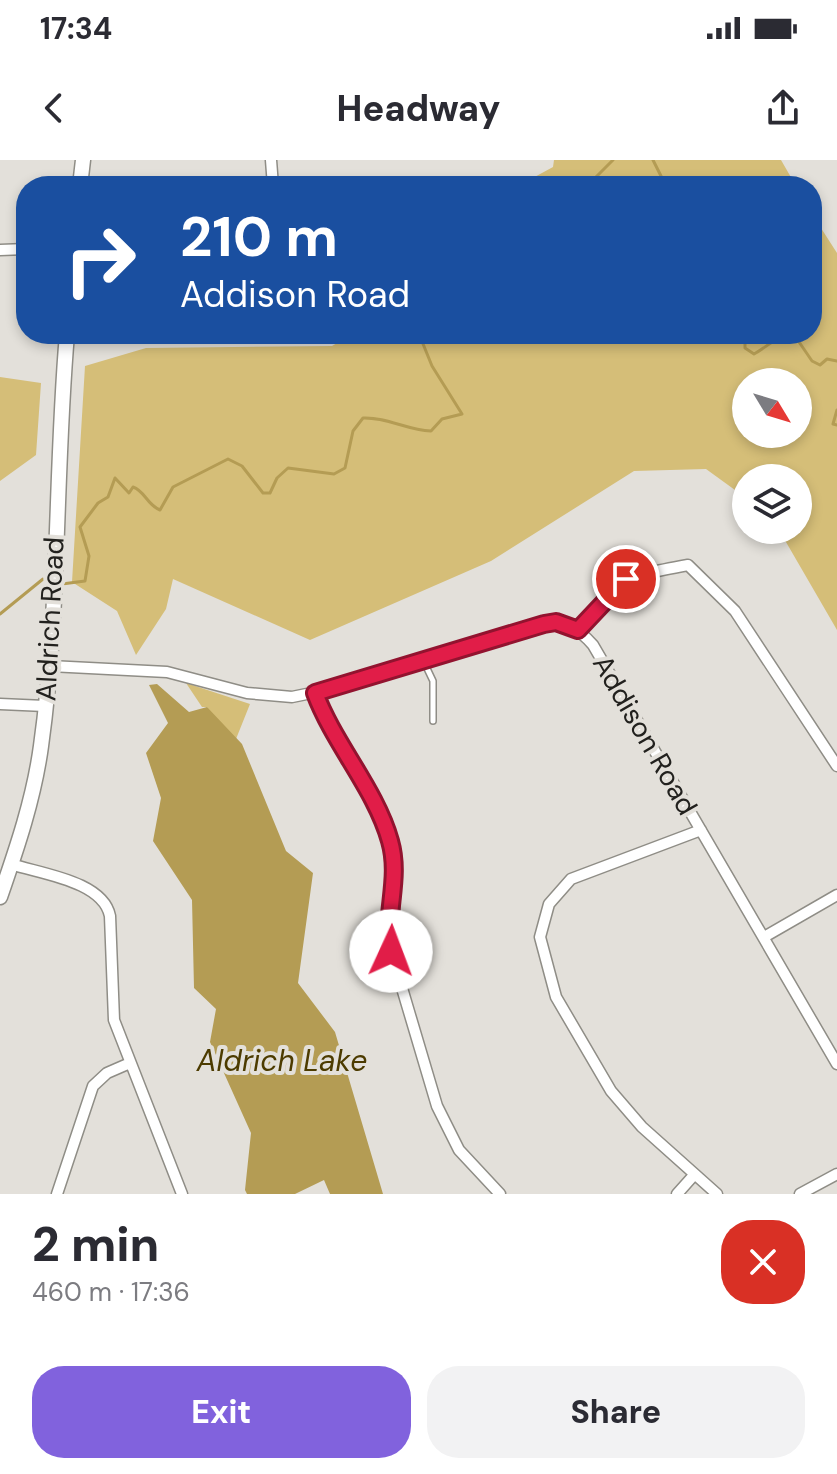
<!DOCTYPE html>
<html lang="en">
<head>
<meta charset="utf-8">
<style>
	body { margin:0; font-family:"DM Sans",sans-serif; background:#f2f2f3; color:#2b2b33; height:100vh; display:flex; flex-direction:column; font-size:30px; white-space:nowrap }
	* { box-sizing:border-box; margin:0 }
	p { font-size:26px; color:#7c7c81 }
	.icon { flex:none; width:44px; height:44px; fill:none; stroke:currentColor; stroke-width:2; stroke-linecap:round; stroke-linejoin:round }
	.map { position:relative; height:1034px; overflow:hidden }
	.side { display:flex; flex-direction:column; background:#fff; flex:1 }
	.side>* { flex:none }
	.guide { position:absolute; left:16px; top:16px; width:806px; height:168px; border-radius:32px; box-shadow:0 4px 12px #0003; background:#1a4fa0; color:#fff; overflow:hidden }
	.needle { width:52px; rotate:128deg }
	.controls { position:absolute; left:732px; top:208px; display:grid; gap:16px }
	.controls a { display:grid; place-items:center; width:80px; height:80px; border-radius:50%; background:#fff; box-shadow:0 4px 12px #0003; font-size:40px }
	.pin { position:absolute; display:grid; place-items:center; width:68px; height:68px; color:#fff; margin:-34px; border:4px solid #fff; border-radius:50%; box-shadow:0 2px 8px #0007 }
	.me { position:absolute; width:88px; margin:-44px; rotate:2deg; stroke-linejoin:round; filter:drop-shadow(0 0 6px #0008) }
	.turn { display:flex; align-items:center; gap:28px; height:168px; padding:0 32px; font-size:36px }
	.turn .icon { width:104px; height:104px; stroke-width:2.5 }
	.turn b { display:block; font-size:56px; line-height:68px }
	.round { display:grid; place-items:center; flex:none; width:84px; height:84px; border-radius:32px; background:#f2f2f3 }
	.headline { display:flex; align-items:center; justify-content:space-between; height:136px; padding:0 32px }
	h1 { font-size:48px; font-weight:800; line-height:60px }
	.cta { display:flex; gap:16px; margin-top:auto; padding:16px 32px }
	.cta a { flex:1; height:92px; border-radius:32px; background:#8162dd; color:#fff; font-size:32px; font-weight:800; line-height:92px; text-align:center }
	.cta a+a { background:#f2f2f3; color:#2b2b33 }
	.status { display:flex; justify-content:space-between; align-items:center; height:56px; padding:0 40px; background:#fff; direction:ltr }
	.status svg { height:22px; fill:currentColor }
	header { display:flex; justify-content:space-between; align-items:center; height:104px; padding:0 32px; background:#fff; font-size:36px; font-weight:800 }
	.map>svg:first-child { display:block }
	.green { fill:#d5be78; fill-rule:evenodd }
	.water { fill:#b49c54 }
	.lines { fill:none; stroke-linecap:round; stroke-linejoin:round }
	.stream { stroke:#b49c54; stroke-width:3 }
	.lane-casing { stroke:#8f8d86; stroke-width:8 }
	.street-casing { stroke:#8f8d86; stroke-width:13 }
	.secondary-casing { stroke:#8f8d86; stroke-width:17 }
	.lane { stroke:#fff; stroke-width:5 }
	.street { stroke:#fff; stroke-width:10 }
	.secondary { stroke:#fff; stroke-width:14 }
	.route-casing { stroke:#92132f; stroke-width:20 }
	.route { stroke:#e11d48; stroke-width:14 }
	.labels { text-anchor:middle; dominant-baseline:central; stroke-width:8; stroke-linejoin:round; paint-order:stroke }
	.street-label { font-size:28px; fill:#22211e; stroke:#e3e0da }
	.water-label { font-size:30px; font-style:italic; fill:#4c3b00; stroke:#e3e0da }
</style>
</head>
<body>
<div class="status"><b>17:34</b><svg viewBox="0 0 49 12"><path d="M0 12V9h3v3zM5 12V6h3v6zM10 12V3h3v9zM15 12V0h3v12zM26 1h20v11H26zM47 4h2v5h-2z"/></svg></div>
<header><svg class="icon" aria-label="back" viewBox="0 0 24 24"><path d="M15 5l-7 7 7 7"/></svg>Headway<svg class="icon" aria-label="share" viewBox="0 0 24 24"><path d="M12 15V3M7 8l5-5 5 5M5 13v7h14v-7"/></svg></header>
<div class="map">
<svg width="837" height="1034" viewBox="0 0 837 1034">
	<rect width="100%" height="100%" fill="#e3e0da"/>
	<!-- green -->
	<path class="green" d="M554 0H781L796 26H518L553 7Z
		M812 54 837 93V470L779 370H798V318H746V338L706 309 634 311 491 401 310 480 173 419 166 449 136 495 117 451 72 422 85 206 146 188 332 186 352 174H812ZM746 222H798V274H746Z
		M0 217 41 223 36 295 0 321Z
		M186 523 250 544 230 594 207 547H202Z"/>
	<!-- water -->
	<path class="water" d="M157 524 189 552 207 547 242 584 286 691 313 713 298 823 335 872 383 1034H330L324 1020 295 1034H247L245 1030 251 973 210 882 216 849 194 828 192 740 153 681 161 638 146 593 168 563 149 525Z"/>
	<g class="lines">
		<!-- stream -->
		<path class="stream" d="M653 0 664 22 674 26
			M570 26 590 23 613 0
			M745 174V188L754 194C771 185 776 173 797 179L812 201 820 205 827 199 837 201
			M837 250 833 264 837 265
			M62 424 85 421 89 396 80 367 98 343 108 337 115 318 129 333 133 327C145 331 147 345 160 350L173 327 228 299 242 306 263 333H270L277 318 288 308 334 314 345 308 353 271 363 258C387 257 407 270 431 271L442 259 462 254 432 206 419 174
			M0 454 43 419"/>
		<defs>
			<path id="lane" d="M423 500 433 521V561"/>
			<path id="street" d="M271 0 273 26
				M0 90 26 89
				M578 470C620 418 623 417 688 405L735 451 837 606
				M50 506 167 512 247 533 292 537 331 529 544 464C565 460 579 469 593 485L837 904
				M315 533 332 574 379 654 390 680 396 719 391 791 437 946 459 990 500 1034
				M0 544 45 546
				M701 670 571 719 549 744 540 777 556 837 611 931 642 967 717 1034
				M11 704C41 714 103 721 110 756L114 860 182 1034
				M764 777 837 735
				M57 1034 93 926 107 913 130 903
				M677 1034 694 1015
				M800 1034 837 1014"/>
			<path id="secondary" d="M80 26 83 0
				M0 737C17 688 34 638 41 586 60 450 55 311 67 174"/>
		</defs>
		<!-- lane casing -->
		<use href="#lane" class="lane-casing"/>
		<!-- street casing -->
		<use href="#street" class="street-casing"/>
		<!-- secondary casing -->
		<use href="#secondary" class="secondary-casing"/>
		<!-- lane -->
		<use href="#lane" class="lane"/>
		<!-- street -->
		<use href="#street" class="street"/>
		<!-- secondary -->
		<use href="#secondary" class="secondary"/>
	</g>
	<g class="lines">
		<defs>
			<path id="route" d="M391 791C384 754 401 719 390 681 376 630 334 584 315 533L544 464 556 462 578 470 626 419"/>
		</defs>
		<!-- route casing -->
		<use href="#route" class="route-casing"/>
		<!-- route -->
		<use href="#route" class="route"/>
	</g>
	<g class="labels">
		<!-- street labels -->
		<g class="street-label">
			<text transform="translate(50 459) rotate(-87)">Aldrich Road</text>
			<text transform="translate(645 575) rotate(60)">Addison Road</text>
		</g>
		<!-- water labels -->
		<g class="water-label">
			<text x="282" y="900">Aldrich Lake</text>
		</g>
	</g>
</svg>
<div class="controls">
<a><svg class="needle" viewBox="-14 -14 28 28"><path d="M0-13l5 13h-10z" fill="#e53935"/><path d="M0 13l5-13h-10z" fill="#7c7c81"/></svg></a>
<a><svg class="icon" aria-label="layers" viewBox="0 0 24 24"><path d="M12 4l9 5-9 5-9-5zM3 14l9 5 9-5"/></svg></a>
</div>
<div class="pin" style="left:626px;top:419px;background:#d93025"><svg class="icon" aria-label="arrive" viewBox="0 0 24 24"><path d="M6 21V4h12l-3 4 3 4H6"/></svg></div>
<svg class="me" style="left:391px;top:791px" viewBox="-20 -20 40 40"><circle r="19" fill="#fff"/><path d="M0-13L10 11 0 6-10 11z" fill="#e11d48"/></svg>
<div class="guide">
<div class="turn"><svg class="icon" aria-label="right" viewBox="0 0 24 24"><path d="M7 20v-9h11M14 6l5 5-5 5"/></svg><div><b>210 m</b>Addison Road</div></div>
</div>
</div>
<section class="side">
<div class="headline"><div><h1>2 min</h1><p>460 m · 17:36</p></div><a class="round" style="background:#d93025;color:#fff"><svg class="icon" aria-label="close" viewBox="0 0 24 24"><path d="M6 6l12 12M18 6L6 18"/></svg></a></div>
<div class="cta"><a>Exit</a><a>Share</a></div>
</section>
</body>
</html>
